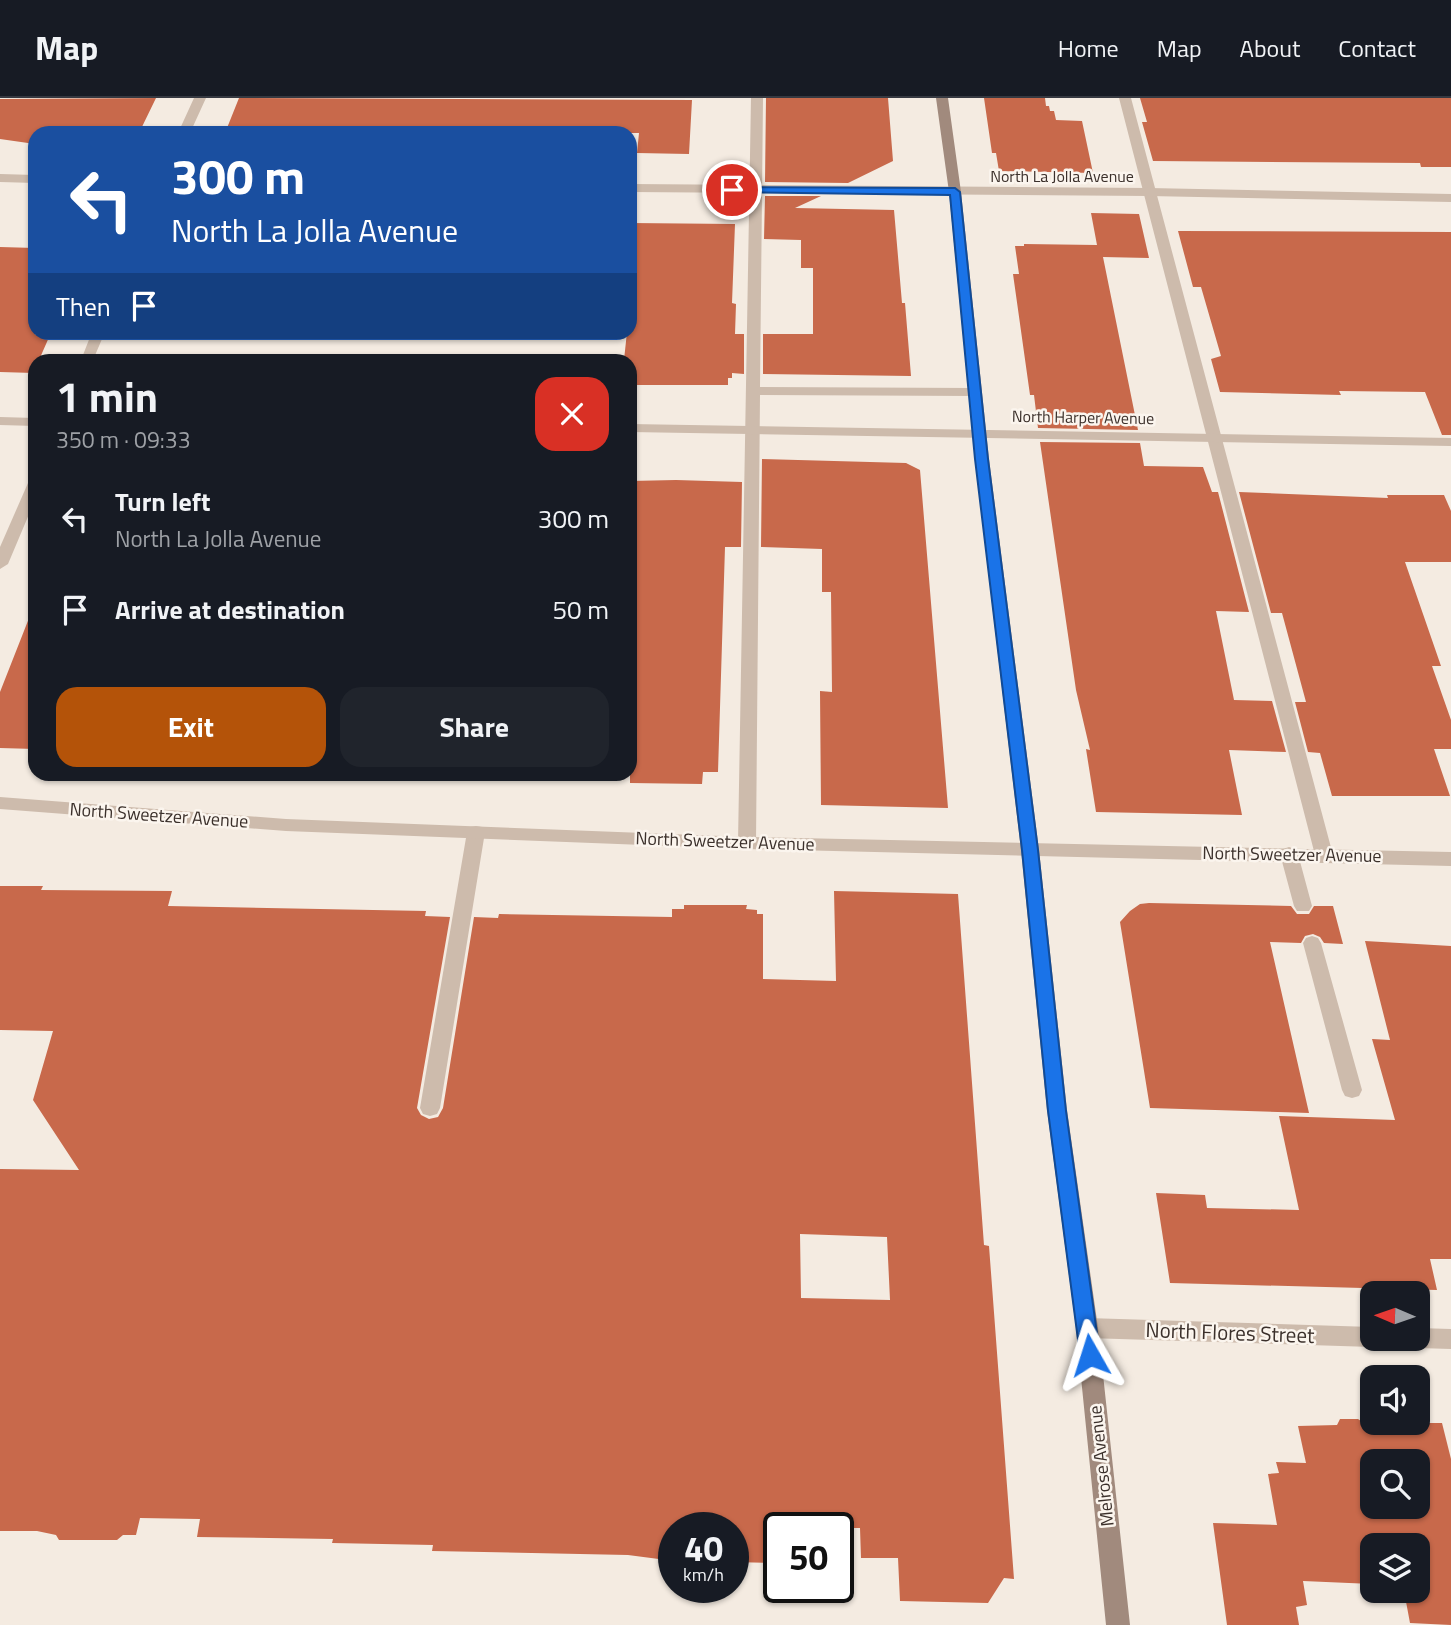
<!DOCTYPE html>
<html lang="en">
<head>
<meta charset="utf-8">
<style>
	body { margin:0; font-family:"Titillium Web",sans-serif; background:#20242c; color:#f1f3f6; height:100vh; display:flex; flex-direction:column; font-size:26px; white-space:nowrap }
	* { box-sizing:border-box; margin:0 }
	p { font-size:23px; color:#9ea1a6 }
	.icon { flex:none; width:38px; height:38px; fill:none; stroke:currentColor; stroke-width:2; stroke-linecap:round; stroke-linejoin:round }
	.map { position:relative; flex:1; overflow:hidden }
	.details { position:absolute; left:28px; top:256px; width:609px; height:427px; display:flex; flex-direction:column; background:#171b24; border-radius:21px; box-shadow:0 2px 5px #0004 }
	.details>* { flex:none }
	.guide { position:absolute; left:28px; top:28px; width:609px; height:214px; border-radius:21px; box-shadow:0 2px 5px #0004; background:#1a4fa0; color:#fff; overflow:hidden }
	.needle { width:46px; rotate:272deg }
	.fabs { position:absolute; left:1360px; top:1183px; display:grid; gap:14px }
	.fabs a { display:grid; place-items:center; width:70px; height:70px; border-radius:14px; background:#171b24; box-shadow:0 2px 5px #0004; font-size:35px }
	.speed { position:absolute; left:658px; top:1414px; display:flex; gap:14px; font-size:35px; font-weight:700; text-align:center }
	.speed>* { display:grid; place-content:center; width:91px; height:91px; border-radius:50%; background:#171b24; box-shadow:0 2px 5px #0004; line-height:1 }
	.speed small { font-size:18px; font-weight:400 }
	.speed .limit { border:4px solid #111; border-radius:10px; background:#fff; color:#111 }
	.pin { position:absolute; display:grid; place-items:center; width:60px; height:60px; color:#fff; margin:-30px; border:4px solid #fff; border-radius:50%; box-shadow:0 2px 7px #0007 }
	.me { position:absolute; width:77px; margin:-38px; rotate:354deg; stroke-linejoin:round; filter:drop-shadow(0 0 5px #0008) }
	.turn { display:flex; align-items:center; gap:24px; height:147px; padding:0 28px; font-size:32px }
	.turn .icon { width:91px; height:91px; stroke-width:2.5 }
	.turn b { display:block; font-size:49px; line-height:60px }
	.then { display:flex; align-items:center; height:66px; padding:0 28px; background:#0003; gap:14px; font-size:26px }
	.round { display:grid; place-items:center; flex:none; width:74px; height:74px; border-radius:21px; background:#20242c }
	.headline { display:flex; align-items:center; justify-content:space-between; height:119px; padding:0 28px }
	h1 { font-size:42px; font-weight:700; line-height:52px }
	.action { display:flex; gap:14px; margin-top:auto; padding:14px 28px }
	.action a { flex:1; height:80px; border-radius:21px; background:#b45309; color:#fff; font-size:28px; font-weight:700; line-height:80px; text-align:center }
	.action a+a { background:#20242c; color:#f1f3f6 }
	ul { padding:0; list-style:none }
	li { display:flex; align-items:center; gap:21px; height:91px; padding:0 28px }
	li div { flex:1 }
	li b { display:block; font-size:26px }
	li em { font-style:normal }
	header { display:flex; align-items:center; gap:42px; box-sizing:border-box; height:98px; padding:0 35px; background:#171b24; border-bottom:2px solid #363941 }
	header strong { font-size:33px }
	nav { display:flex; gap:38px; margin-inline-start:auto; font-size:24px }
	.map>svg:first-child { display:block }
	.building { fill:#c8694b; fill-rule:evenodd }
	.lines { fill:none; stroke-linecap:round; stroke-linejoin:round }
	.service { fill:#cdbbac; fill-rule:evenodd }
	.minor { fill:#cdbbac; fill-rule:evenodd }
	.secondary { fill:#a18a7d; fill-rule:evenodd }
	.route { fill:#1a73e8; stroke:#114b97; stroke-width:2 }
	.labels { text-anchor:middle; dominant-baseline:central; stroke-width:5; stroke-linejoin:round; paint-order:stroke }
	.far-street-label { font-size:16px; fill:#3b302b; stroke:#fbf5ee }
	.street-label { font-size:18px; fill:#3b302b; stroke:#fbf5ee }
	.near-street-label { font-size:21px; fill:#3b302b; stroke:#fbf5ee }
</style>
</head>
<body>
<header>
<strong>Map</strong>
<nav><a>Home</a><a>Map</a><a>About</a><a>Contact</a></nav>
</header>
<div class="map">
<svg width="1451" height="1527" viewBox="0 0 1451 1527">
	<rect width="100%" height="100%" fill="#f4ebe1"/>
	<!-- building -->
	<path class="building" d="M156 0 139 35H35V46L0 41V1Z
		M239 0 692 2 689 56 637 55 639 35H225Z
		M766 0H888L893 63 848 85 765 84Z
		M984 0H1045L1046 8H1049L1050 13H1054L1056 22 1082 23 1093 75 999 73 996 55H992Z
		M1140 0H1451V69H1421L1420 65 1153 63 1142 24H1147Z
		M765 98H821L795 110 894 112 902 205H905L911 278 763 276V236H813V170H801V142L764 141Z
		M1091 115 1139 116 1149 160 1103 159 1138 332 1038 330 1034 297H1030L1013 176H1019L1015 148H1024V146L1097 147Z
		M630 125 735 126 732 205 736 206 735 236H744V276L732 275V280H728V287H630V262H624L627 234H630Z
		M1178 133 1451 134V337H1442L1425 294 1339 293 1341 297 1220 294 1211 261 1221 258 1201 189H1193Z
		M0 149 35 150V237H50L39 262H35L34 275 0 274Z
		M1040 344 1140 345 1144 368 1203 369 1212 394H1218L1249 514 1216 513 1234 602 1272 603 1286 654 1229 652 1242 717 1096 714 1086 651 1090 652 1076 592Z
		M762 361 906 365 920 372 948 710 821 707 820 593 832 594 831 494H822V451L761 449Z
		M676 382 742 384 741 449H725L718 674H703L702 686 630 685V383Z
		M1239 394 1388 400 1387 397H1444L1451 413V464H1405L1441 568H1432L1451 622V651H1434L1450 698H1332L1320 655 1308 654 1295 604H1306L1282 515H1271Z
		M33 510 35 651 0 650V594Z
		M0 788H43L41 792 172 793 168 808 426 813 425 818 450 819 417 1010 421 1017 429 1021 438 1019 443 1010 474 819 498 820 499 816 672 819V811H684V807H747L746 811 757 812V816H763V881L836 883 834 793 958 796 984 1147 989 1148 1014 1481 1004 1480 988 1505 900 1503 898 1460H861L860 1430H779V1465L733 1464V1430H674V1463L628 1457 432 1453 433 1447 332 1445 333 1441 197 1439 200 1421 140 1420 136 1437H123L117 1442H59L56 1437 37 1433H0V1071L79 1072 33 1002 53 933 0 932ZM800 1136 887 1139 890 1202 801 1200Z
		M1149 805 1291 808 1297 816H1309L1314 808H1333L1343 846 1324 845 1320 839 1313 836 1305 838 1301 845 1270 844 1309 1015 1150 1010 1120 824 1130 813 1140 806Z
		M1365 843 1451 848V1161H1430L1437 1192 1170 1185 1156 1095 1205 1097 1207 1110 1299 1112 1279 1018 1395 1022 1372 941 1390 942Z
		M1340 1321H1358L1364 1325H1442L1451 1361V1527L1410 1525 1404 1493H1418V1447H1372V1486L1303 1483 1307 1507 1296 1509 1299 1527H1227L1213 1425 1277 1427 1268 1376 1279 1375 1276 1364 1306 1365 1298 1328 1337 1327ZM1372 1363H1418V1409H1372Z"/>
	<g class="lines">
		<!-- service -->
		<path class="service" d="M751 0H763L760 289 974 290 981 294 974 298 760 297 756 745 753 750H741L738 745Z
			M1119 0H1131L1333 757 1330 762H1318L1315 757Z
			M476 728 482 729 485 734 440 1010 437 1016 430 1018 423 1016 420 1010 467 734 470 729Z
			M1289 749 1295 751 1298 756 1312 808 1309 813H1297L1294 808 1280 756 1283 751Z
			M1312 838 1318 840 1321 845 1362 992 1359 998 1352 1000 1345 998 1342 992 1303 845 1306 840Z"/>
		<!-- minor -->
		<path class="minor" d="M194 0H206L190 35H178Z
			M0 76 35 77V85L0 84Z
			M630 86 1149 90 1451 96V104L1149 98 630 94Z
			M92 234H105L93 262H81Z
			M0 319 35 320V328L0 327Z
			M630 326 1451 340V348L630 334Z
			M35 381V402L8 466 0 471V449L28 385Z
			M0 699 286 721 747 739 1451 754V768L747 751 286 733 0 711Z
			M1087 1220 1372 1229V1241H1382L1380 1246 1372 1249 1087 1240 1079 1237 1076 1230 1079 1223Z
			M1418 1230 1451 1231V1251L1418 1250 1410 1247 1408 1241H1418Z"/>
		<!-- secondary -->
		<path class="secondary" d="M936 0H948L961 94 989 361 1039 752 1067 1012 1098 1230 1130 1527H1106L1076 1230 1047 1012 1021 752 975 361 949 94Z"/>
	</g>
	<!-- route -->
	<path class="route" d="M732 89 955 90 960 94 988 361 1038 752 1066 1013 1100 1257 1097 1263 1090 1266 1083 1263 1080 1257 1048 1013 1022 752 975 361 950 97 728 94V90Z"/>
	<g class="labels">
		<!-- far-street labels -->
		<g class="far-street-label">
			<text x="1062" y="78">North La Jolla Avenue</text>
			<text transform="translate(1083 319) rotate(1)">North Harper Avenue</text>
		</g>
		<!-- street labels -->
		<g class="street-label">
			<text transform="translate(159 717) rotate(4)">North Sweetzer Avenue</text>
			<text transform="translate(725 743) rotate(2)">North Sweetzer Avenue</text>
			<text transform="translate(1292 756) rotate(1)">North Sweetzer Avenue</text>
			<text transform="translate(1101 1368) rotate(-96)">Melrose Avenue</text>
		</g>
		<!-- near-street labels -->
		<g class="near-street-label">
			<text transform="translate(1230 1234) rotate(2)">North Flores Street</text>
		</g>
	</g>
</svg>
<div class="fabs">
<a><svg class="needle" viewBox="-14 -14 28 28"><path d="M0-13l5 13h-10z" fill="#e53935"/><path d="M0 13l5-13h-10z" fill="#9ea1a6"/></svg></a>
<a><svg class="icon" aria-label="sound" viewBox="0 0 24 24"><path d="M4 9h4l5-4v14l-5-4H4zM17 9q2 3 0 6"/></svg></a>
<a><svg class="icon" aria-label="search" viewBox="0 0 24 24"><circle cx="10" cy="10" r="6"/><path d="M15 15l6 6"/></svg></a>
<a><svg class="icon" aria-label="layers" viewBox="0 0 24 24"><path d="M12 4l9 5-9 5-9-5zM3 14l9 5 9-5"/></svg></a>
</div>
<div class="speed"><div>40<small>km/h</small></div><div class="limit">50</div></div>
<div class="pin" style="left:732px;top:92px;background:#d93025"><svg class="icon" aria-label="arrive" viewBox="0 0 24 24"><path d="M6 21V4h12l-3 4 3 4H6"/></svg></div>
<svg class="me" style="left:1090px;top:1257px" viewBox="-20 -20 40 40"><path d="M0-17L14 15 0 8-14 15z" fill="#1a73e8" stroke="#fff" stroke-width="4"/></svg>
<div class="guide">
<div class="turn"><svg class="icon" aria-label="left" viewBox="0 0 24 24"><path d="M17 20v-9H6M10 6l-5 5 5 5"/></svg><div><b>300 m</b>North La Jolla Avenue</div></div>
<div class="then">Then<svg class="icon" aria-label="arrive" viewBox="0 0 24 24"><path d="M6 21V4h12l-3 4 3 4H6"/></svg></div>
</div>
<section class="details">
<div class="headline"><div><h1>1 min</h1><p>350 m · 09:33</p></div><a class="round" style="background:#d93025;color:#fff"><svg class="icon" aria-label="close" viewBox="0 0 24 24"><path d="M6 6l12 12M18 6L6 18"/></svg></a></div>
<ul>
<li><svg class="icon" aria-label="left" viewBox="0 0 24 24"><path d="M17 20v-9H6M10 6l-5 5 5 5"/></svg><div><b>Turn left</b><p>North La Jolla Avenue</p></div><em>300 m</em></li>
<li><svg class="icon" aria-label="arrive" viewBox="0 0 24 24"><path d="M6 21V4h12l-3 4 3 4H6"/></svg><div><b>Arrive at destination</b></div><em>50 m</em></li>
</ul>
<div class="action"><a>Exit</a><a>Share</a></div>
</section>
</div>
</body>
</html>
